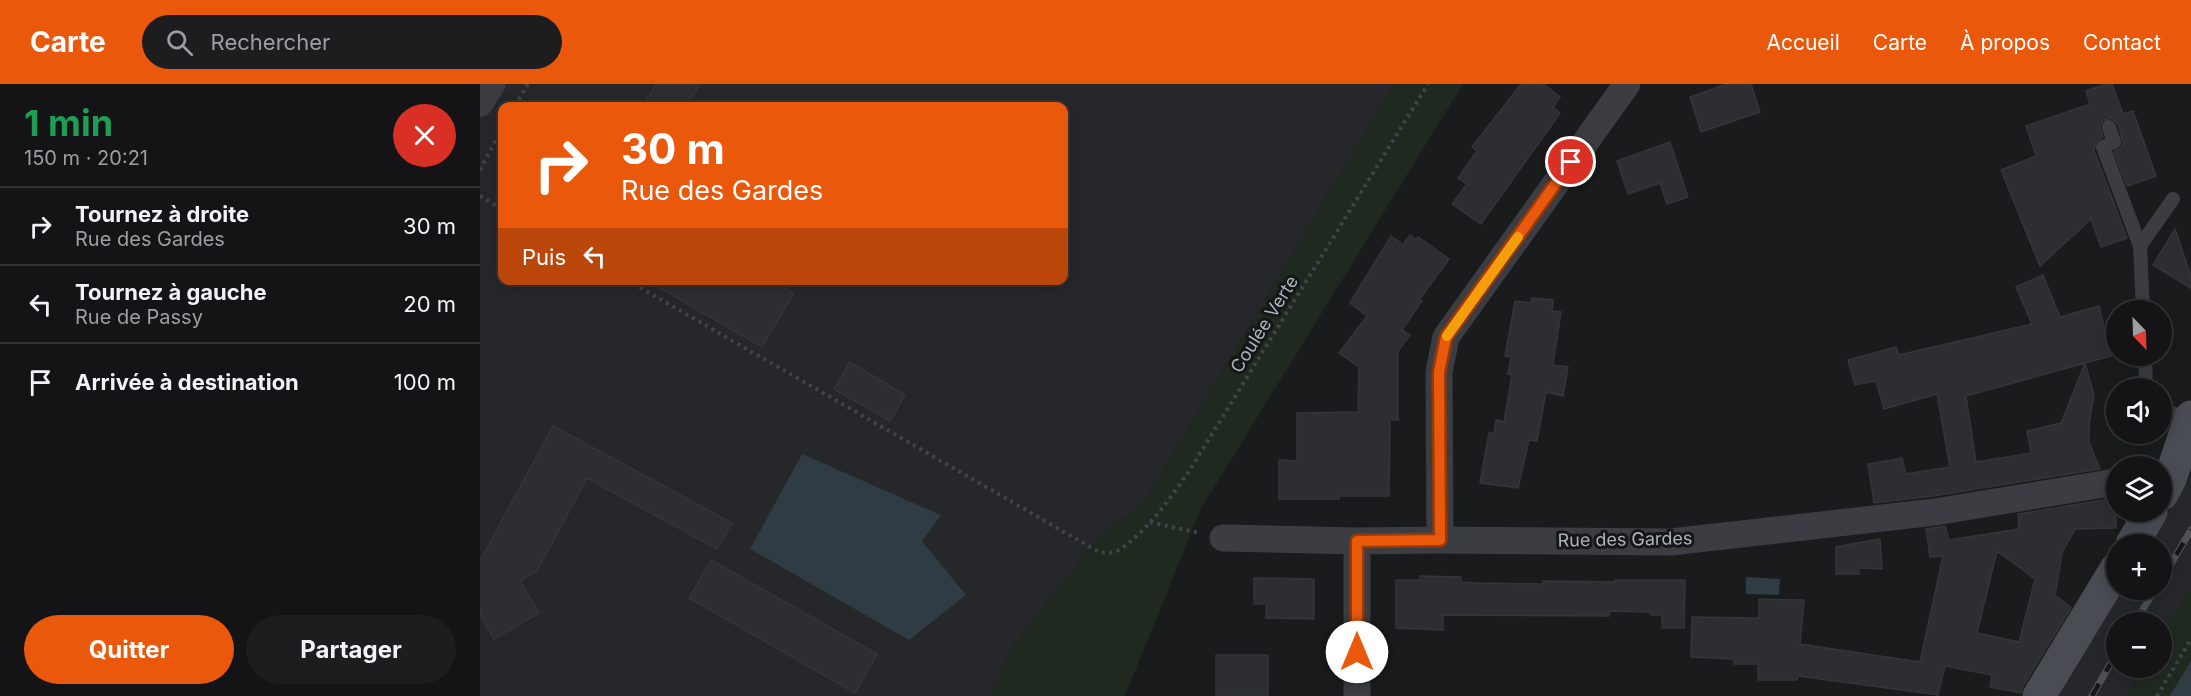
<!DOCTYPE html>
<html lang="fr">
<head>
<meta charset="utf-8">
<style>
	body { margin:0; font-family:Inter,sans-serif; background:#1d1d1f; color:#f1f3f6; height:100vh; display:flex; flex-direction:column; font-size:22px; white-space:nowrap }
	* { box-sizing:border-box; margin:0 }
	p { font-size:20px; color:#9d9ea1 }
	.icon { flex:none; width:33px; height:33px; fill:none; stroke:currentColor; stroke-width:2; stroke-linecap:round; stroke-linejoin:round }
	.map { position:relative; flex:1; overflow:hidden }
	.panel { display:flex; flex-direction:column; background:#141416; width:480px }
	.panel>* { flex:none }
	.hud { position:absolute; left:18px; top:18px; width:570px; height:183px; border-radius:12px; box-shadow:0 3px 15px #0003,0 0 0 2px #333335; background:#ea580c; color:#fff; overflow:hidden }
	.needle { width:39px; rotate:157deg }
	.fabs { position:absolute; left:1626px; top:216px; display:grid; gap:12px }
	.fabs a { display:grid; place-items:center; width:66px; height:66px; border-radius:50%; background:#141416; box-shadow:0 3px 15px #0003,0 0 0 2px #333335; font-size:30px }
	.pin { position:absolute; display:grid; place-items:center; width:51px; height:51px; color:#fff; margin:-26px; border:3px solid #fff; border-radius:50%; box-shadow:0 2px 6px #0007 }
	.me { position:absolute; width:66px; margin:-33px; rotate:0deg; stroke-linejoin:round; filter:drop-shadow(0 0 4px #0008) }
	.turn { display:flex; align-items:center; gap:21px; height:126px; padding:0 24px; font-size:27px }
	.turn .icon { width:78px; height:78px; stroke-width:2.5 }
	.turn b { display:block; font-size:42px; line-height:51px }
	.then { display:flex; align-items:center; height:57px; padding:0 24px; background:#0003; gap:12px; font-size:22px }
	.round { display:grid; place-items:center; flex:none; width:63px; height:63px; border-radius:32px; background:#1d1d1f }
	.headline { display:flex; align-items:center; justify-content:space-between; height:102px; padding:0 24px }
	h1 { font-size:36px; font-weight:700; line-height:45px; color:#1e9e55 }
	.primary-button { display:flex; gap:12px; margin-top:auto; padding:12px 24px }
	.primary-button a { flex:1; height:69px; border-radius:36px; background:#ea580c; color:#fff; font-size:24px; font-weight:700; line-height:69px; text-align:center }
	.primary-button a+a { background:#1d1d1f; color:#f1f3f6 }
	ul { padding:0; list-style:none }
	li { display:flex; align-items:center; gap:18px; height:78px; padding:0 24px; border-top:2px solid #333335 }
	li div { flex:1 }
	li b { display:block; font-size:22px }
	li em { font-style:normal }
	header { display:flex; align-items:center; gap:36px; box-sizing:border-box; height:84px; padding:0 30px; background:#ea580c; color:#fff }
	header strong { font-size:28px }
	nav { display:flex; gap:33px; margin-inline-start:auto; font-size:21px }
	.search { width:420px; height:54px; background:#1d1d1f; display:flex; align-items:center; gap:15px; box-sizing:border-box; padding:0 21px; border-radius:33px; color:#9d9ea1; font-size:22px }
	main { display:flex; flex:1; min-height:0 }
	.map>svg:first-child { display:block }
	.built { fill:#26272a; fill-rule:evenodd }
	.green { fill:#202920 }
	.water { fill:#2f3c43 }
	.building { fill:#2d2e31; stroke:#343539; stroke-width:1.5; fill-rule:evenodd }
	.lines { fill:none; stroke-linecap:round; stroke-linejoin:round }
	.path { stroke:#41444a; stroke-width:4; stroke-dasharray:3 4.5; stroke-linecap:butt }
	.lane { stroke:#3b3d42; stroke-width:14 }
	.street { stroke:#3b3d42; stroke-width:27 }
	.secondary { stroke:#494c53; stroke-width:33 }
	.rail-casing { stroke:#4e5158; stroke-width:7 }
	.rail { stroke:#151618; stroke-width:4.5; stroke-dasharray:14; stroke-linecap:butt }
	.route-casing { stroke:#983908; stroke-width:15 }
	.route { stroke:#ea580c; stroke-width:10 }
	.slow { stroke:#f59e0b; stroke-width:10 }
	.labels { text-anchor:middle; dominant-baseline:central; stroke-width:6; stroke-linejoin:round; paint-order:stroke }
	.street-label { font-size:18px; fill:#acb3bd; stroke:#151618 }
</style>
</head>
<body>
<header>
<strong>Carte</strong>
<div class="search"><svg class="icon" aria-label="search" viewBox="0 0 24 24"><circle cx="10" cy="10" r="6"/><path d="M15 15l6 6"/></svg>Rechercher</div>
<nav><a>Accueil</a><a>Carte</a><a>À propos</a><a>Contact</a></nav>
</header>
<main>
<section class="panel">
<div class="headline"><div><h1>1 min</h1><p>150 m · 20:21</p></div><a class="round" style="background:#d93025;color:#fff"><svg class="icon" aria-label="close" viewBox="0 0 24 24"><path d="M6 6l12 12M18 6L6 18"/></svg></a></div>
<ul>
<li><svg class="icon" aria-label="right" viewBox="0 0 24 24"><path d="M7 20v-9h11M14 6l5 5-5 5"/></svg><div><b>Tournez à droite</b><p>Rue des Gardes</p></div><em>30 m</em></li>
<li><svg class="icon" aria-label="left" viewBox="0 0 24 24"><path d="M17 20v-9H6M10 6l-5 5 5 5"/></svg><div><b>Tournez à gauche</b><p>Rue de Passy</p></div><em>20 m</em></li>
<li><svg class="icon" aria-label="arrive" viewBox="0 0 24 24"><path d="M6 21V4h12l-3 4 3 4H6"/></svg><div><b>Arrivée à destination</b></div><em>100 m</em></li>
</ul>
<div class="primary-button"><a>Quitter</a><a>Partager</a></div>
</section>
<div class="map">
<svg width="1711" height="612" viewBox="0 0 1711 612">
	<rect width="100%" height="100%" fill="#1a1b1d"/>
	<!-- built -->
	<path class="built" d="M0 0H914L663 419 619 453 533 562 510 612H0ZM22 22H584V196H22Z
		M1711 391V503L1682 553V538H1636V584H1663L1646 612H1574L1640 506H1682V460H1668Z"/>
	<!-- green -->
	<path class="green" d="M914 0H983L720 426 645 612H510L533 562 619 453 663 419Z
		M1711 503V612H1646L1663 584H1682V553Z"/>
	<!-- water -->
	<path class="water" d="M322 370 461 431 442 457 486 511 429 556 270 465Z
		M1266 493 1300 495 1299 511 1266 510Z
		M1711 576V612H1690L1709 580Z"/>
	<!-- building -->
	<path class="building" d="M176 0H220L206 22H163Z
		M1041 0H1063L1080 13 1073 23 1080 29 1001 140 972 120 987 100 978 94 997 67 992 63Z
		M1247 0H1271L1280 28 1221 48 1210 13Z
		M1626 0H1632L1643 30 1653 27 1676 92 1647 102 1634 68 1641 64 1643 59 1638 40 1631 34 1623 37 1620 42 1623 53 1616 58 1614 66 1647 154 1621 163 1611 135 1560 182 1521 86 1556 72 1546 42 1610 20 1606 7Z
		M1190 58 1208 113 1187 120 1180 99 1148 110 1137 77Z
		M1695 145 1711 192V204L1673 181Z
		M930 151 936 156 938 153 969 175 939 216 942 217 922 246 930 251 918 267V336H910L909 412H859V415H799V376L817 377V329L878 328 879 283 859 269 887 232 870 219 911 152 923 161Z
		M1563 191 1580 233 1619 222 1631 272 1605 279 1614 311 1609 340V358L1620 385 1453 412 1394 419 1388 380 1422 374 1426 390 1470 383 1457 310 1404 325 1396 297 1375 301 1368 276 1416 263 1419 271 1552 240 1536 203ZM1605 279 1581 339 1547 347 1551 369 1496 378 1486 312Z
		M166 196H292L314 209 282 263Z
		M1052 214 1073 216 1072 227 1081 228 1073 281 1088 283 1083 312 1066 308 1057 357 1049 356 1038 404 1000 399 1009 349H1014L1016 336 1024 338 1032 291 1028 290 1031 273 1025 272 1035 217 1051 219Z
		M370 278 425 311 410 337 354 305Z
		M73 342 252 439 237 465 107 394 57 487 40 497 59 529 14 555 0 531V477Z
		M1636 414V444L1595 445 1582 469 1575 511 1591 524 1543 602 1541 609 1510 603 1512 591 1465 582 1458 611 1318 592 1317 596H1278V580H1254V575L1211 573 1212 533 1279 534V515L1324 516 1320 560 1440 578 1463 472 1450 473 1446 445 1465 442 1469 456 1539 445 1538 430ZM1517 467 1555 495 1539 558 1497 549Z
		M1400 455 1402 485 1379 484V490H1356V463Z
		M231 476 397 570 375 609 209 514Z
		M940 492 981 493V498L995 499 1063 500V497L1135 498V496H1205L1204 544H1182V531H1171V528L1130 527 1129 532 963 531V546L916 544V496H940Z
		M774 494 834 495V535L786 534V520H774Z
		M736 571H788V612H736Z"/>
	<g class="lines">
		<!-- path -->
		<path class="path" d="M35 22 48 0
			M0 86 22 44
			M0 112 22 125
			M147 196 619 468C628 469 635 469 642 464 670 444 692 412 711 384L948 0
			M670 438 719 449
			M1677 612 1711 555"/>
		<!-- lane -->
		<path class="lane" d="M1629 43 1634 58 1623 63 1660 162 1663 226
			M1660 162 1693 115
			M1665 272 1666 304
			M1682 325 1710 336"/>
		<!-- street -->
		<path class="street" d="M0 19 12 0
			M743 454 877 457
			M960 456 959 288 966 253 1147 0
			M877 612V457L960 456 1191 458 1455 428 1636 398"/>
		<!-- secondary -->
		<path class="secondary" d="M1682 410 1690 395 1711 333
			M1652 460 1671 428
			M1559 612 1636 485"/>
		<defs>
			<path id="rail" d="M1682 495 1711 446
				M1655 538 1675 506
				M1612 612 1636 570"/>
		</defs>
		<!-- rail casing -->
		<use href="#rail" class="rail-casing"/>
		<!-- rail -->
		<use href="#rail" class="rail"/>
	</g>
	<g class="lines">
		<defs>
			<path id="route" d="M877 568V457L960 456 959 288 966 253 1091 78"/>
		</defs>
		<!-- route casing -->
		<use href="#route" class="route-casing"/>
		<!-- route -->
		<use href="#route" class="route"/>
		<!-- slow -->
		<path class="slow" d="M967 252 1038 153"/>
	</g>
	<g class="labels">
		<!-- street labels -->
		<g class="street-label">
			<text transform="translate(784 240) rotate(-58)">Coulée Verte</text>
			<text transform="translate(1145 455) rotate(-1)">Rue des Gardes</text>
		</g>
	</g>
</svg>
<div class="fabs">
<a><svg class="needle" viewBox="-14 -14 28 28"><path d="M0-13l5 13h-10z" fill="#e53935"/><path d="M0 13l5-13h-10z" fill="#9d9ea1"/></svg></a>
<a><svg class="icon" aria-label="sound" viewBox="0 0 24 24"><path d="M4 9h4l5-4v14l-5-4H4zM17 9q2 3 0 6"/></svg></a>
<a><svg class="icon" aria-label="layers" viewBox="0 0 24 24"><path d="M12 4l9 5-9 5-9-5zM3 14l9 5 9-5"/></svg></a>
<a>+</a>
<a>−</a>
</div>
<div class="pin" style="left:1091px;top:78px;background:#d93025"><svg class="icon" aria-label="arrive" viewBox="0 0 24 24"><path d="M6 21V4h12l-3 4 3 4H6"/></svg></div>
<svg class="me" style="left:877px;top:568px" viewBox="-20 -20 40 40"><circle r="19" fill="#fff"/><path d="M0-13L10 11 0 6-10 11z" fill="#ea580c"/></svg>
<div class="hud">
<div class="turn"><svg class="icon" aria-label="right" viewBox="0 0 24 24"><path d="M7 20v-9h11M14 6l5 5-5 5"/></svg><div><b>30 m</b>Rue des Gardes</div></div>
<div class="then">Puis<svg class="icon" aria-label="left" viewBox="0 0 24 24"><path d="M17 20v-9H6M10 6l-5 5 5 5"/></svg></div>
</div>
</div>
</main>
</body>
</html>
